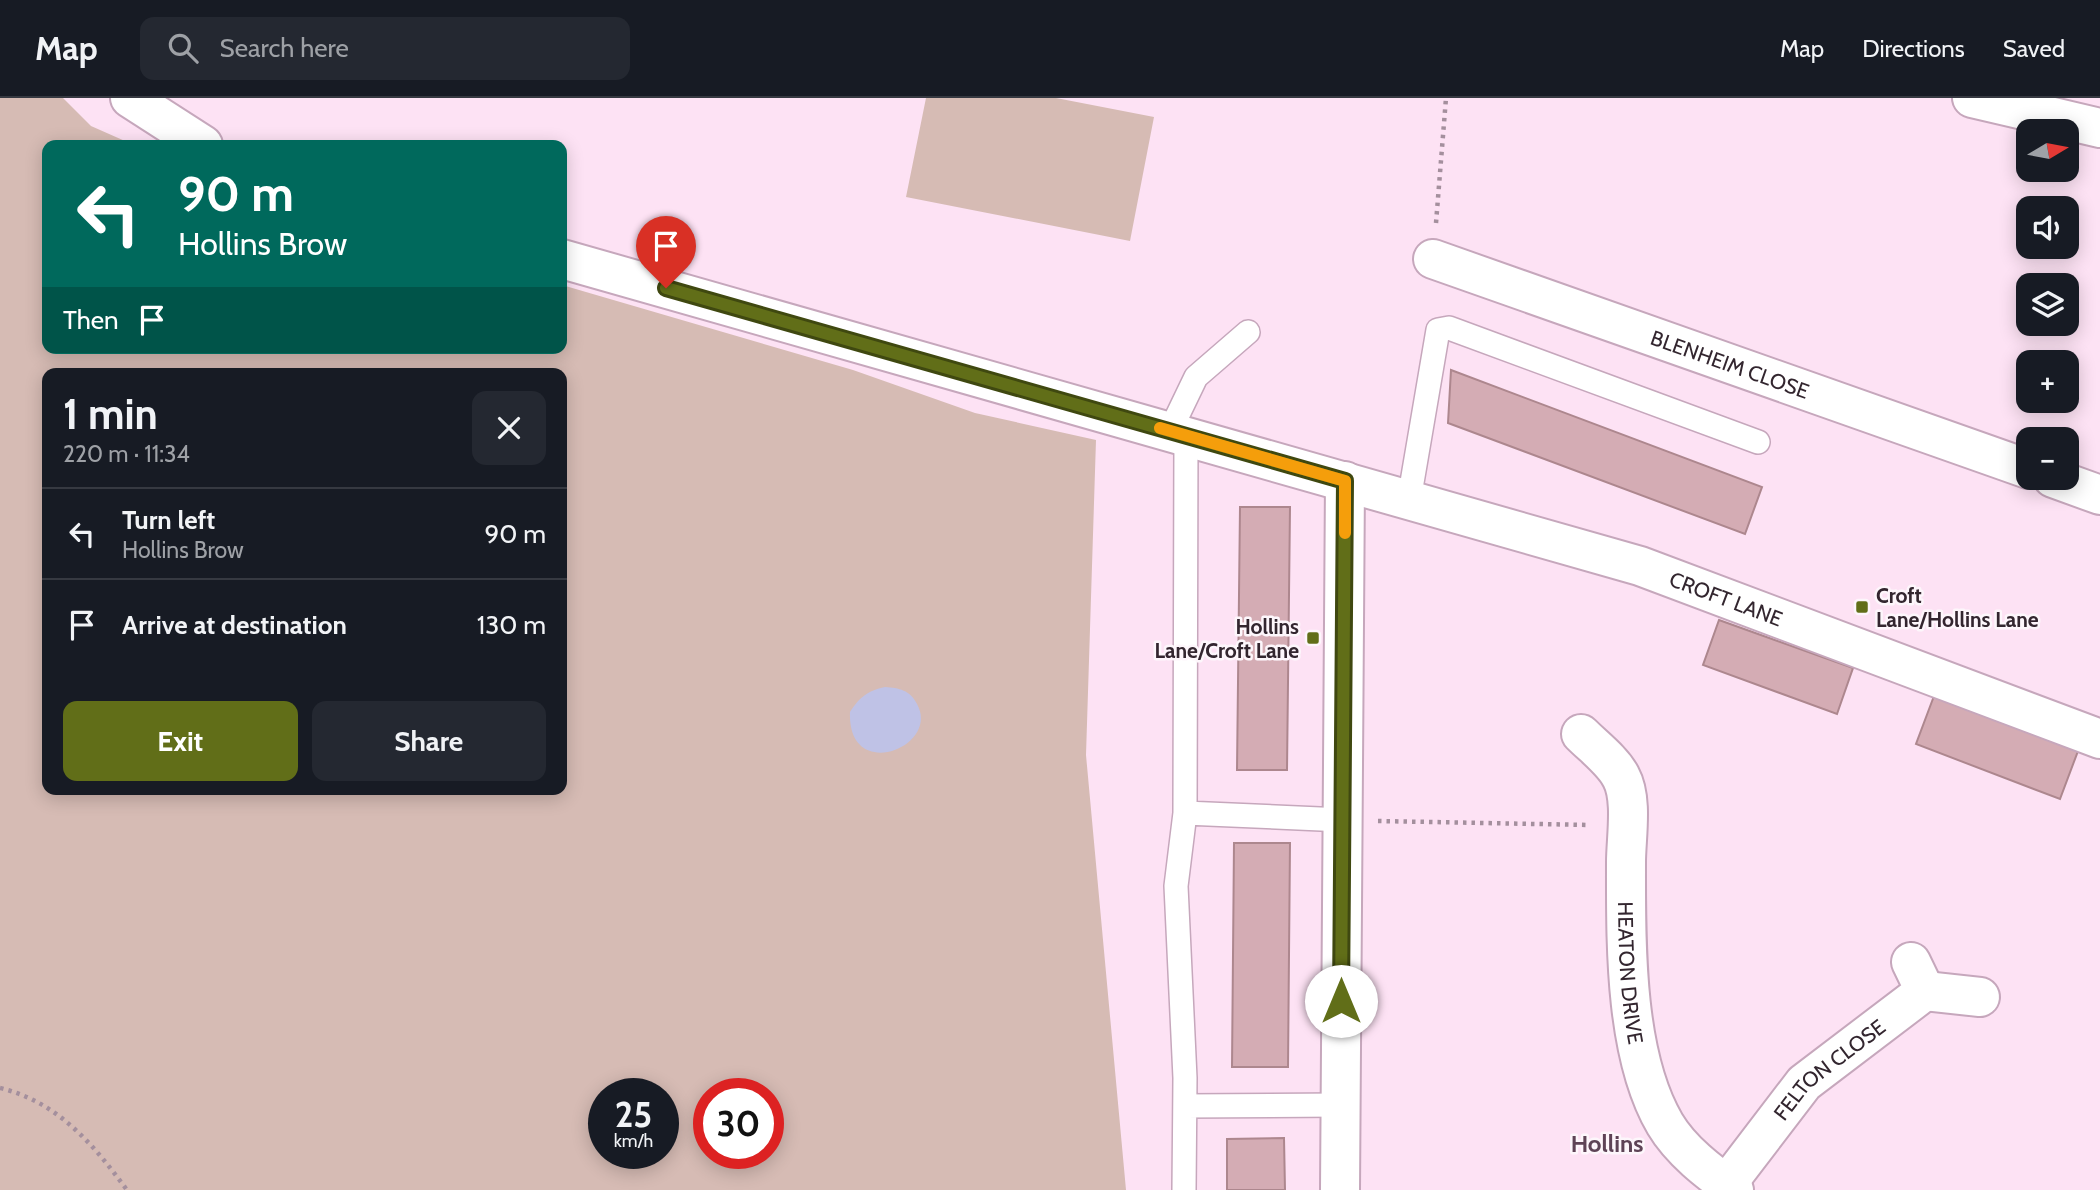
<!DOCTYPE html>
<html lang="en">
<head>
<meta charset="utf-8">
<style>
	body { margin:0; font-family:Cabin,sans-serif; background:#242831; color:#f1f3f6; height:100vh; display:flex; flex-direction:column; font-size:26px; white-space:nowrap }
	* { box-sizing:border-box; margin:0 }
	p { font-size:23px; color:#9ea1a6 }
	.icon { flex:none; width:38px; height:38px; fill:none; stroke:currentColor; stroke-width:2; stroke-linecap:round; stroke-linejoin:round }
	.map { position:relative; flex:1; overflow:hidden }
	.panel { position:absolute; left:42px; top:270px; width:525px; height:427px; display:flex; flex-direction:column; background:#171b24; border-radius:14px; box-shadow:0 4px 18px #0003 }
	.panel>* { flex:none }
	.guide { position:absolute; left:42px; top:42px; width:525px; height:214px; border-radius:14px; box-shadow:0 4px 18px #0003; background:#00695c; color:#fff; overflow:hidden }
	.needle { width:46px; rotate:80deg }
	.fabs { position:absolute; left:2016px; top:21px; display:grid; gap:14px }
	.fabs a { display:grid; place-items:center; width:63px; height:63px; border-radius:14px; background:#171b24; box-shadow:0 4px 18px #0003; font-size:35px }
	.speed { position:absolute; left:588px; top:980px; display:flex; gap:14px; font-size:35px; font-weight:700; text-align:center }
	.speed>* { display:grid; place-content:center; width:91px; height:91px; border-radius:50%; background:#171b24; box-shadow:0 4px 18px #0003; line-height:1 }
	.speed small { font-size:18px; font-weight:400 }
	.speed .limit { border:10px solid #d22; background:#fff; color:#111 }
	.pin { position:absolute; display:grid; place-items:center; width:60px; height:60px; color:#fff; margin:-72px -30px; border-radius:50% 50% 50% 0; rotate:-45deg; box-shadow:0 0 7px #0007 }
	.pin .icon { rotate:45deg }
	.me { position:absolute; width:77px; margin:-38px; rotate:0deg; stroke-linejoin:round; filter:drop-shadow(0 0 5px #0008) }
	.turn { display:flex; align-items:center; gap:24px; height:147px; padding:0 21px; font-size:32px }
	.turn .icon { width:91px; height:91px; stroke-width:2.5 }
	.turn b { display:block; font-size:49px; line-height:60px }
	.then { display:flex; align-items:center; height:66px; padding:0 21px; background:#0003; gap:14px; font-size:26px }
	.round { display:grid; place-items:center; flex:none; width:74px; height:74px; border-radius:14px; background:#242831 }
	.summary { display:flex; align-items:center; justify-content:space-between; height:119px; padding:0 21px }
	h1 { font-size:42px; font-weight:700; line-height:52px }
	.button { display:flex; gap:14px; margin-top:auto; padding:14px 21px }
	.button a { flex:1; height:80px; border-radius:14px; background:#616e18; color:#fff; font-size:28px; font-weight:700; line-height:80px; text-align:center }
	.button a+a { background:#242831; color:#f1f3f6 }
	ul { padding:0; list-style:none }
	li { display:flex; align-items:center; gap:21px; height:91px; padding:0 21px; border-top:2px solid #363941 }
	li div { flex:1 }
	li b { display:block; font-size:26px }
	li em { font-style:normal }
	header { display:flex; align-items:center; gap:42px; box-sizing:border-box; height:98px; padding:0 35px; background:#171b24; border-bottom:2px solid #363941 }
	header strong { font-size:33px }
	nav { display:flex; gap:38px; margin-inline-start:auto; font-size:24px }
	.search { width:490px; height:63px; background:#242831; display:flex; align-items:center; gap:18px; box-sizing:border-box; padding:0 24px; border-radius:14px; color:#9ea1a6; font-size:26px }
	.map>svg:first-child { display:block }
	.green { fill:#d6bbb4; fill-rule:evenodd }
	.water { fill:#bfc2e6 }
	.building { fill:#d4acb4; stroke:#ad878e; stroke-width:2 }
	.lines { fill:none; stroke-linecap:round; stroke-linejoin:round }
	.service-casing { stroke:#c6a7bc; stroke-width:26 }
	.minor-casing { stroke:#c6a7bc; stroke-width:42 }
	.tertiary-casing { stroke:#c6a7bc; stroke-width:42 }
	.path { stroke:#a48f9d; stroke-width:4.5; stroke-dasharray:3.5 5; stroke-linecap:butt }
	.service { stroke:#fff; stroke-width:23 }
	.minor { stroke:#fff; stroke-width:38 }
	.tertiary { stroke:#fff; stroke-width:38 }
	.route-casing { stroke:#3f4810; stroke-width:18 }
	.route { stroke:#616e18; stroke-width:12 }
	.slow { stroke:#f59e0b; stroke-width:12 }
	.poi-dot { fill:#616e18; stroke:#fdf6fb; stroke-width:2.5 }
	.labels { text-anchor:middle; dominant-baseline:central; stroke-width:5; stroke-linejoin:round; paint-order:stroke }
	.street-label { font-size:21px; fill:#33262f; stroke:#fdf6fb }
	.poi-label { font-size:21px; font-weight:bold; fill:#33262f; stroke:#fdf6fb; text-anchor:start }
	.quarter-label { font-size:24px; font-weight:bold; fill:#5e4356; stroke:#fdf6fb }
</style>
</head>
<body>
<header>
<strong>Map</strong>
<div class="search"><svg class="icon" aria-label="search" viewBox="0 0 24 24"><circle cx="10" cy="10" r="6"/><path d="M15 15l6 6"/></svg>Search here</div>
<nav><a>Map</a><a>Directions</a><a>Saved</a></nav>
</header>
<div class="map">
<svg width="2100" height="1092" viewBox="0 0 2100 1092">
	<rect width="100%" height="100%" fill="#fde2f4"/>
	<!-- green -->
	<path class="green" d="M0 0H63L91 28 134 47H47V250H562V187L853 272 975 315 1096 342 1086 657 1126 1092H0ZM47 275H562V691H47ZM604 996H663V1055H604ZM709 996H768V1055H709Z
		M926 0H1056L1154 19 1130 143 906 99Z"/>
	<!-- water -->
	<path class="water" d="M885 589C899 590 910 592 917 606 941 649 847 686 850 614 860 599 867 593 885 589Z"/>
	<!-- building -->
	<path class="building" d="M1451 272 1762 389 1745 436 1448 325Z
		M1240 409H1290L1287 672H1237Z
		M1719 522 1853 570 1837 616 1703 567Z
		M1934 598 2078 653 2060 701 1916 646Z
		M1234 745H1290L1288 969H1232Z
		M1284 1040 1285 1092H1227V1041Z"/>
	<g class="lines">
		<defs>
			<path id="service" d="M1170 333 1196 279 1248 234
				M1409 402 1438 232 1449 230 1758 344
				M1185 715 1343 722
				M1185 1008 1341 1007
				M1184 1092 1185 980 1176 788 1185 715 1186 338"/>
			<g id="minor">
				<path d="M1972 0 2100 30"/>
				<path id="s1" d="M1433 161 2028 371"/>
				<path d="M2053 380 2100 397"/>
				<path id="s2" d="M1581 636C1594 649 1613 663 1621 679 1633 701 1626 740 1626 764 1626 844 1624 956 1665 1026 1681 1053 1709 1074 1734 1092"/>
				<path d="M1925 893 1980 899"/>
				<path id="s3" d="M1726 1087 1804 985 1925 893 1911 864"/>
				<path d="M1340 1092 1345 383"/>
			</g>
			<g id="tertiary">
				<path d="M130 0 203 47"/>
				<path id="s4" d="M562 161 1640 468 2100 641"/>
			</g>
		</defs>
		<!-- service casing -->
		<use href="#service" class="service-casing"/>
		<!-- minor casing -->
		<use href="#minor" class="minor-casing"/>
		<!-- tertiary casing -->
		<use href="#tertiary" class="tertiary-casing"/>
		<!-- path -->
		<path class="path" d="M1436 125 1446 0
			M1378 723 1590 727
			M0 990C58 1004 93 1046 127 1092"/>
		<!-- service -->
		<use href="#service" class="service"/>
		<!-- minor -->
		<use href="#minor" class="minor"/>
		<!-- tertiary -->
		<use href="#tertiary" class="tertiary"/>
	</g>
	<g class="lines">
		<defs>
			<path id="route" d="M666 190 1345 383 1341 903"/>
		</defs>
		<!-- route casing -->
		<use href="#route" class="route-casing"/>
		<!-- route -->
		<use href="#route" class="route"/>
		<!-- slow -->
		<path class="slow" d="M1160 330 1345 383V435"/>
	</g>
	<!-- markers -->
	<g class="poi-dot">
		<rect x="1855" y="502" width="14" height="14" rx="3.5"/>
		<rect x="1306" y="533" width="14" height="14" rx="3.5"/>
	</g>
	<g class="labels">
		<!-- street labels -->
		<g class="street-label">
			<text stroke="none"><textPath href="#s1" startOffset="315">BLENHEIM CLOSE</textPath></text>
			<text stroke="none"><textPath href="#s4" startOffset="1213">CROFT LANE</textPath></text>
			<text stroke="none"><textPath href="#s2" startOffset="256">HEATON DRIVE</textPath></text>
			<text stroke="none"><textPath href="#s3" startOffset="156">FELTON CLOSE</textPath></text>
		</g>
		<!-- poi labels -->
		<g class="poi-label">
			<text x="1876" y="497">Croft<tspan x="1876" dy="24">Lane/Hollins Lane</tspan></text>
			<text x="1299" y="528" text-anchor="end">Hollins<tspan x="1299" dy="24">Lane/Croft Lane</tspan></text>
		</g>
		<!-- quarter labels -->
		<g class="quarter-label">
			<text x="1607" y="1045">Hollins</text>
		</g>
	</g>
</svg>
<div class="fabs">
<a><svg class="needle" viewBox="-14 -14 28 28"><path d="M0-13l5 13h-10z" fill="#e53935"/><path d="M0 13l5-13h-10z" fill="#9ea1a6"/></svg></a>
<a><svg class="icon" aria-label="sound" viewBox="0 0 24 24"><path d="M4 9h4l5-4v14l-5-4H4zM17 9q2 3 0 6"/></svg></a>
<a><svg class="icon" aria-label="layers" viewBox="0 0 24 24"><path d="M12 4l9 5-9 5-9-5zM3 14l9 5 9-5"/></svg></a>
<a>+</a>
<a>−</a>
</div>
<div class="speed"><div>25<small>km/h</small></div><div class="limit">30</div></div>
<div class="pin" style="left:666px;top:190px;background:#d93025"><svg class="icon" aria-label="arrive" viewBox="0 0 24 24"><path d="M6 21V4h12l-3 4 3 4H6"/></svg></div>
<svg class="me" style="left:1341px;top:903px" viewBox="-20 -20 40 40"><circle r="19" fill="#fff"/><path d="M0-13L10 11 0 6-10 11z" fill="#616e18"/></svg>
<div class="guide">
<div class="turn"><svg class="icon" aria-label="left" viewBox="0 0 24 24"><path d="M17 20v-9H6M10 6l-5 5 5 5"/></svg><div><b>90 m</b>Hollins Brow</div></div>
<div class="then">Then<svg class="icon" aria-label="arrive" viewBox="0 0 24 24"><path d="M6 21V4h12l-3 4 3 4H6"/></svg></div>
</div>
<section class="panel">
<div class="summary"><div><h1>1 min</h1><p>220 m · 11:34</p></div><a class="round"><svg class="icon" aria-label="close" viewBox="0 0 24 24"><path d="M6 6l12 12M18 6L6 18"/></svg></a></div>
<ul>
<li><svg class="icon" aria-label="left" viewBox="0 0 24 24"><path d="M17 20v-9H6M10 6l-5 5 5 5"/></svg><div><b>Turn left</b><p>Hollins Brow</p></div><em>90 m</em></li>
<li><svg class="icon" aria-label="arrive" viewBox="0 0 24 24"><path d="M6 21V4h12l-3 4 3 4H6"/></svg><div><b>Arrive at destination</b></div><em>130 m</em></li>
</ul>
<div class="button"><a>Exit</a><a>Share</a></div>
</section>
</div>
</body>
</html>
